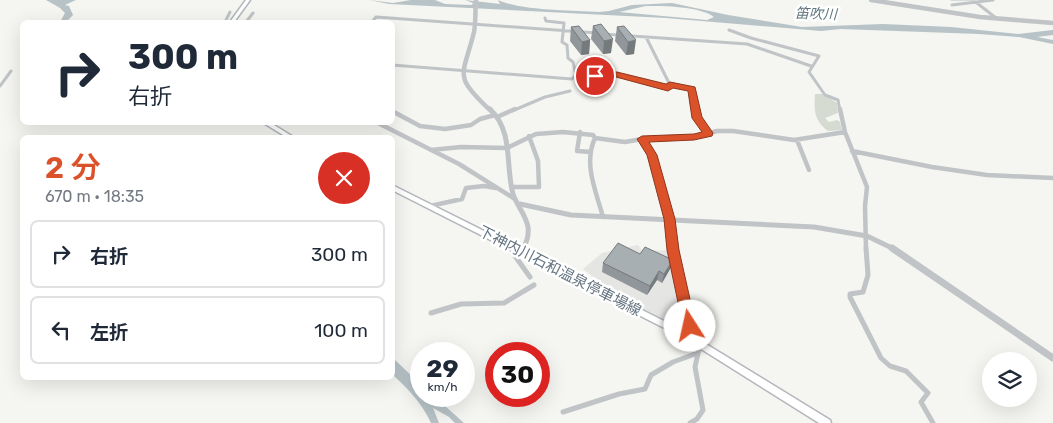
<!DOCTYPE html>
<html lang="ja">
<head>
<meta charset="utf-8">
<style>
	body { margin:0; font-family:Rubik,"Noto Sans JP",sans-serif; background:#f2f2f3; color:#1f2937; height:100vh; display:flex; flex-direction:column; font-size:19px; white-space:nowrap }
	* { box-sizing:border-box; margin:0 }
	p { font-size:16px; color:#747a83 }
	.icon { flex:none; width:28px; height:28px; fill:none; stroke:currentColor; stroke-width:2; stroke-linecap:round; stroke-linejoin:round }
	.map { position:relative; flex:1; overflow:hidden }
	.panel { position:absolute; left:20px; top:135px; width:375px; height:245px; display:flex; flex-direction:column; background:#fff; border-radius:8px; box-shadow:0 5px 20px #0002 }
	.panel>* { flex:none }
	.banner { position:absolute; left:20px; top:20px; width:375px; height:105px; border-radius:8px; box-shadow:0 5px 20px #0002; background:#fff; color:#1f2937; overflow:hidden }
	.fabs { position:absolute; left:982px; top:352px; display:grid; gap:10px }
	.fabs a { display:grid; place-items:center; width:55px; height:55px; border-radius:50%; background:#fff; box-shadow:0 5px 20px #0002; font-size:25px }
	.speed { position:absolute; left:410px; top:342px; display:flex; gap:10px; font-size:25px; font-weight:700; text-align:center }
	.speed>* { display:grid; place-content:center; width:65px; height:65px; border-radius:50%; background:#fff; box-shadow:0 5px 20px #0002; line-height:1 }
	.speed small { font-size:12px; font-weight:400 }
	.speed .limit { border:8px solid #d22; background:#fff; color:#111 }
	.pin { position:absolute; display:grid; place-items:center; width:42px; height:42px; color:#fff; margin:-21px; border:2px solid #fff; border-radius:50%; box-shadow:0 1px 5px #0007 }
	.me { position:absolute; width:55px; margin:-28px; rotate:350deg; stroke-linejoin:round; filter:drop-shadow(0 0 4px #0008) }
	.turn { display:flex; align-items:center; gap:18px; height:105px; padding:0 25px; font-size:22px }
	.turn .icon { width:65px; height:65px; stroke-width:2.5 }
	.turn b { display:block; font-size:35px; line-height:42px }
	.round { display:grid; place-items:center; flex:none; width:52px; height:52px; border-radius:26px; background:#f2f2f3 }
	.head { display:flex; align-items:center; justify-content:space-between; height:85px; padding:0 25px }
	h1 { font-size:30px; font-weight:600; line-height:38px; color:#db522a }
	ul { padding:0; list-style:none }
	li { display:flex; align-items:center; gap:15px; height:68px; margin:0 10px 8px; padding:0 15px; border:2px solid #e0e1e3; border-radius:8px }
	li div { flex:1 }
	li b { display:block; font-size:19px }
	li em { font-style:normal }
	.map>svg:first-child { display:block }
	.built { fill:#e5e6e4 }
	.green { fill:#d6dbd2 }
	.water { fill:#b7c3c7; fill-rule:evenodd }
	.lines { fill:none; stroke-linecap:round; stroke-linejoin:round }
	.stream { stroke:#b7c3c7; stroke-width:1 }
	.secondary-casing { stroke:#b3b7bb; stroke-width:3 }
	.minor-far2 { stroke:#c0c4c7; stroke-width:3 }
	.minor-far1 { stroke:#c0c4c7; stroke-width:4.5 }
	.minor { stroke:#c0c4c7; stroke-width:5 }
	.tertiary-far2 { stroke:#c0c4c7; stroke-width:4.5 }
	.tertiary-far1 { stroke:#c0c4c7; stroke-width:5 }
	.tertiary { stroke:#c0c4c7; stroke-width:7 }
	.secondary { fill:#fff; fill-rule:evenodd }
	.wall { fill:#90969a }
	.shaded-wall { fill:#757a7d }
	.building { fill:#a7afb3; stroke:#757a7d }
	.route { fill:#db522a; stroke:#8e351b }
	.labels { text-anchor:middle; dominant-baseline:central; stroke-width:5; stroke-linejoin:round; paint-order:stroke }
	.far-water-label { font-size:14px; font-style:italic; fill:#60767e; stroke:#fff }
	.street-label { font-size:15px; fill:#657481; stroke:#fff }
</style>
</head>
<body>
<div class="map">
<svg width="1053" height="423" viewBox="0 0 1053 423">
	<rect width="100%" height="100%" fill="#f5f5f1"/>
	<!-- built -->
	<path class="built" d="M638 245 642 251 673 250 690 326 685 335 607 295 604 285 583 269 602 253Z"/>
	<!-- green -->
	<path class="green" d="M815 94H823L837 103 838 113 825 118 829 122 837 120 840 122 842 130 828 131C814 120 814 111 815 94Z"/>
	<!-- water -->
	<path class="water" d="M46 0H76L65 5 69 6 73 15 66 22H60L65 13 60 8Z
		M369 0 393 3 411 0H435L445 4 472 5 473 3 465 0 500 4 498 0C523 11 571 10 599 12L609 11 632 5 672 3 728 15 802 27 883 24 951 27 1018 34 1053 30V35L1037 37 1053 40V44L1019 37 979 34 841 29 821 31 666 18 389 4ZM646 6C665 6 699 6 714 17L707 20 619 12Z
		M392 357 421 385V396H434L464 423H455L449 417 433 408 439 423H431C422 403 408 389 393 375Z"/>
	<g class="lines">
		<!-- stream -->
		<path class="stream" d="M951 0H975"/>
		<defs>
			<path id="secondary" d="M246 0H250L234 22H230Z
				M262 122H269L295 138H288Z
				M392 185 688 333 830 420 831 423H819L682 337 392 190Z"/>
		</defs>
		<!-- secondary casing -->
		<use href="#secondary" class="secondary-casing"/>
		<!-- minor-far2 -->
		<path class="minor-far2" d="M977 3 996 18
			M952 5 993 0
			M545 18 546 21 564 23 562 42 567 45 568 58 573 62 576 75
			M225 22 230 12
			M246 22 253 13
			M372 22 376 17 597 33
			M729 30 751 38 819 56 809 72 825 95 838 100 840 111
			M604 34 747 44 811 66
			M646 37 670 85
			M392 65 572 79 576 75 617 74 668 88 670 85 692 89 696 111
			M0 86 11 71
			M512 111 545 97 570 91"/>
		<!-- minor-far1 -->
		<path class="minor-far1" d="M696 109 697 118 708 133
			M840 109 845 132 867 187 865 206 866 249
			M392 111 420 126 445 129 471 125 480 119 495 115
			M497 117 515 109
			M376 122 459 164 515 199
			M580 132 577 151 591 152
			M595 138C583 164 596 191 603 217
			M642 139C662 171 669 212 673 249
			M797 140 809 170
			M431 150 461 147 507 148 536 134 563 132 593 135 595 138 625 142 642 139 694 137 717 131H733L794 140 845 132
			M852 151 932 167 987 175 1053 178
			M512 187H539L538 161 529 136
			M430 206 462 199 466 188 484 186 496 188"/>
		<!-- minor -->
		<path class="minor" d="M673 248 690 326 685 335
			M866 248 868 275 863 292 850 294V297L881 358 890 366 906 371 928 393 921 402 933 423
			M521 252 515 256 530 277
			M431 313 461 304 504 303 534 285
			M563 412 619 394 645 389 651 375 673 362 695 354
			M690 423 697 419 703 410 695 367 700 344"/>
		<!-- tertiary-far2 -->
		<path class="tertiary-far2" d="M476 0C475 11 476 21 474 32 463 77 452 75 491 111
			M871 0 980 17 1053 23"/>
		<!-- tertiary-far1 -->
		<path class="tertiary-far1" d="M490 109C514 132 505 165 513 194 517 206 526 215 528 227 529 235 527 242 523 249
			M520 204 571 215 814 227 867 236 894 249"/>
		<!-- tertiary -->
		<path class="tertiary" d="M892 248 1053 358
			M521 252 524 248"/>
		<!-- secondary -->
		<use href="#secondary" class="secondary"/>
	</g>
	<!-- wall -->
	<path class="wall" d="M601 24 611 53 603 54 591 39 593 26Z
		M624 26 634 54 626 55 615 41 617 27Z
		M571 27 590 40 589 54 581 55 570 41Z
		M640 254 673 260 670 269 662 283 657 280 647 295 602 272 603 263Z"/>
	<!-- shaded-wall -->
	<path class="shaded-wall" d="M613 39 611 53 603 54 604 41Z
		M590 40 589 54 581 55 582 42Z
		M636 40 634 54 626 55 628 42Z
		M673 260 670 269 662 283 664 274Z
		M659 271 657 280 647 295 650 286Z"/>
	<!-- building -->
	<path class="building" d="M601 24 613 39 604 41 593 26Z
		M579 26 590 40 582 42 571 27Z
		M624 26 636 40 628 42 617 27Z
		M618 243 640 254 645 247 673 260 664 274 659 271 650 286 603 263Z"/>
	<!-- route -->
	<path class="route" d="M617 72 666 84 670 82 695 87 702 117 713 133 712 136 694 140 649 142 657 155 675 219 679 250 696 326 694 331 690 332 685 331 683 326 667 250 664 219 647 155 637 139 642 136 694 134 702 132 692 118 688 91 673 88 668 91 616 77 595 78 591 76 595 73Z"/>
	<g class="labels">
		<!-- far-water labels -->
		<g class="far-water-label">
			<text transform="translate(816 14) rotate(2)">笛吹川</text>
		</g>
		<!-- street labels -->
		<g class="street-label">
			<text transform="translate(560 271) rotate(27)">下神内川石和温泉停車場線</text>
		</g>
	</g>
</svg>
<div class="fabs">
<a><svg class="icon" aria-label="layers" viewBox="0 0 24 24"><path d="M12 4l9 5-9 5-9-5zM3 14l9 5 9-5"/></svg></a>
</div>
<div class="speed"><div>29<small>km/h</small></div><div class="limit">30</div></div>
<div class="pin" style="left:595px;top:76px;background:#d93025"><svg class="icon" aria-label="arrive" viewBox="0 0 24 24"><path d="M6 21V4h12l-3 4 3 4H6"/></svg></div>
<svg class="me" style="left:690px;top:326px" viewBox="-20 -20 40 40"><circle r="19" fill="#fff"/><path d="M0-13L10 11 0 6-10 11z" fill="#db522a"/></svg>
<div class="banner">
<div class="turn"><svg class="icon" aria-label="right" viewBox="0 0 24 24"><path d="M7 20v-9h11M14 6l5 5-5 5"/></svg><div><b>300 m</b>右折</div></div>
</div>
<section class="panel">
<div class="head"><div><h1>2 分</h1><p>670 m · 18:35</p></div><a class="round" style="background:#d93025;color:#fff"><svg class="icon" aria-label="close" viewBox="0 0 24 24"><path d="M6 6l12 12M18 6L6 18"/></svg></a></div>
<ul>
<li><svg class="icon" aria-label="right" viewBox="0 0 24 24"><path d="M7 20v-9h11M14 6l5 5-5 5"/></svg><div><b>右折</b></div><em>300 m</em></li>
<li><svg class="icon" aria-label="left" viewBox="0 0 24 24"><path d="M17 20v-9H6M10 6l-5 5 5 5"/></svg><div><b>左折</b></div><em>100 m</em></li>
</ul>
</section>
</div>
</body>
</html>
